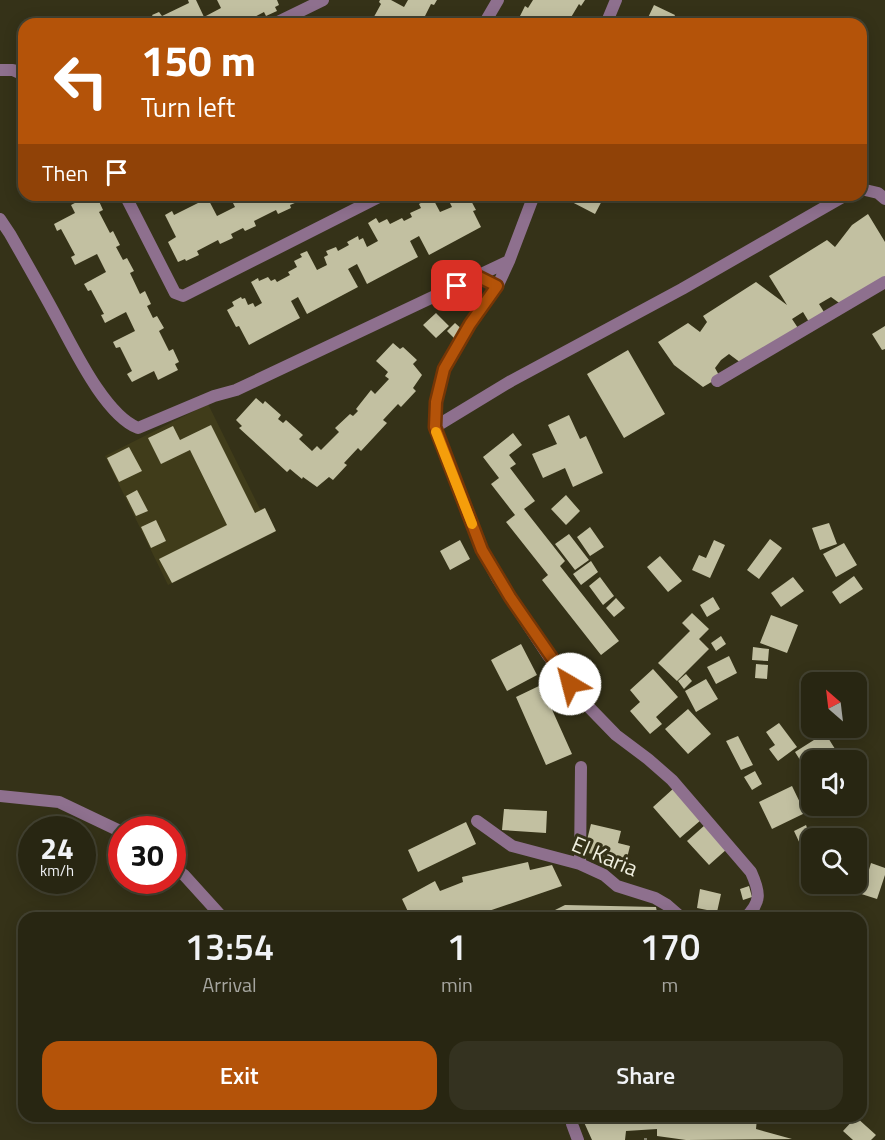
<!DOCTYPE html>
<html lang="en">
<head>
<meta charset="utf-8">
<style>
	body { margin:0; font-family:"Titillium Web",sans-serif; background:#343220; color:#f1f3f6; height:100vh; display:flex; flex-direction:column; font-size:22px; white-space:nowrap }
	* { box-sizing:border-box; margin:0 }
	p { font-size:20px; color:#a5a59f }
	.icon { flex:none; width:33px; height:33px; fill:none; stroke:currentColor; stroke-width:2; stroke-linecap:round; stroke-linejoin:round }
	.map { position:relative; flex:1; overflow:hidden }
	.sheet { position:absolute; left:18px; top:912px; width:849px; height:210px; display:flex; flex-direction:column; background:#282612; border-radius:18px; box-shadow:0 3px 15px #0003,0 0 0 2px #444332 }
	.sheet>* { flex:none }
	.top-card { position:absolute; left:18px; top:18px; width:849px; height:183px; border-radius:18px; box-shadow:0 3px 15px #0003,0 0 0 2px #444332; background:#b45309; color:#fff; overflow:hidden }
	.needle { width:39px; rotate:332deg }
	.fabs { position:absolute; left:801px; top:672px; display:grid; gap:12px }
	.fabs a { display:grid; place-items:center; width:66px; height:66px; border-radius:12px; background:#282612; box-shadow:0 3px 15px #0003,0 0 0 2px #444332; font-size:30px }
	.speed { position:absolute; left:18px; top:816px; display:flex; gap:12px; font-size:30px; font-weight:700; text-align:center }
	.speed>* { display:grid; place-content:center; width:78px; height:78px; border-radius:50%; background:#282612; box-shadow:0 3px 15px #0003,0 0 0 2px #444332; line-height:1 }
	.speed small { font-size:15px; font-weight:400 }
	.speed .limit { border:9px solid #d22; background:#fff; color:#111 }
	.pin { position:absolute; display:grid; place-items:center; width:51px; height:51px; color:#fff; margin:-26px; border-radius:12px; box-shadow:0 3px 9px #0006 }
	.me { position:absolute; width:66px; margin:-33px; rotate:323deg; stroke-linejoin:round; filter:drop-shadow(0 0 4px #0008) }
	.turn { display:flex; align-items:center; gap:21px; height:126px; padding:0 24px; font-size:27px }
	.turn .icon { width:78px; height:78px; stroke-width:2.5 }
	.turn b { display:block; font-size:42px; line-height:51px }
	.then { display:flex; align-items:center; height:57px; padding:0 24px; background:#0003; gap:12px; font-size:22px }
	.eta { display:flex; justify-content:space-evenly; align-items:center; height:102px; text-align:center }
	.eta b { font-size:36px; font-weight:600; line-height:42px }
	.primary-button { display:flex; gap:12px; margin-top:auto; padding:12px 24px }
	.primary-button a { flex:1; height:69px; border-radius:18px; background:#b45309; color:#fff; font-size:24px; font-weight:600; line-height:69px; text-align:center }
	.primary-button a+a { background:#343220; color:#f1f3f6 }
	.map>svg:first-child { display:block }
	.built { fill:#403c1a }
	.building { fill:#c2c0a1 }
	.lines { fill:none; stroke-linecap:round; stroke-linejoin:round }
	.path { stroke:#84826d; stroke-width:4; stroke-dasharray:3 4.5; stroke-linecap:butt }
	.lane { stroke:#8e708e; stroke-width:12 }
	.street { stroke:#8e708e; stroke-width:12 }
	.route-casing { stroke:#753606; stroke-width:15 }
	.route { stroke:#b45309; stroke-width:10 }
	.slow { stroke:#f59e0b; stroke-width:10 }
	.labels { text-anchor:middle; dominant-baseline:central; stroke-width:6; stroke-linejoin:round; paint-order:stroke }
	.street-label { font-size:22px; fill:#f0efdf; stroke:#353218 }
</style>
</head>
<body>
<div class="map">
<svg width="885" height="1140" viewBox="0 0 885 1140">
	<rect width="100%" height="100%" fill="#353218"/>
	<!-- built -->
	<path class="built" d="M208 404 260 509 265 508 276 531 168 585 105 456Z"/>
	<!-- building -->
	<path class="building" d="M188 0H196L204 17 221 8 217 0H277L279 5 275 7 277 11 266 16 264 12 241 24H157L152 15 159 12 162 16 189 3Z
		M380 0H391L404 7 408 0H437L434 5 431 4 425 16 427 17 423 24H370L381 4 379 2Z
		M533 0H585L581 6 579 4 567 24H520L523 20 519 18 525 6 528 8Z
		M654 5 675 15 671 24H645Z
		M90 195 94 201 98 199 103 210 99 212 110 233 113 231 120 245 116 247 123 260 127 258 134 271 130 273 140 294 145 291 151 304 147 306 153 318 157 316 164 328 159 331 169 351 173 349 179 362 175 364 178 370 158 380 154 371 132 382 127 374 132 371 120 347 116 348 113 342 135 331 126 312 105 323 101 315 104 314 91 290 88 291 84 284 106 272 97 254 75 265 71 257 75 255 61 229 57 231 54 224 75 213 71 205Z
		M206 195 217 216 235 207 229 195H314L315 198 303 203 302 200 290 205 291 208 278 214 276 210 254 221 256 226 245 231 243 228 231 234 233 238 220 244 218 240 197 251 199 255 186 261 185 259 178 262 168 242 176 237 165 215 172 211 174 215 202 201 201 197Z
		M428 195H431L440 212 452 207 448 199 451 198 450 195H468L476 210 473 211 481 227 429 255 419 236 410 241 418 257 367 284 357 264 348 269 358 287 307 314 298 297 291 301 300 318 249 345 239 326 236 327 227 310 234 306 232 302 241 297 242 299 245 298 248 305 253 303 255 307 262 303 251 282 258 278 259 281 268 277 271 281 275 279 277 282 290 275 288 272 297 267 294 261 302 257 300 254 307 251 317 270 327 265 324 257 328 255 326 251 336 247 338 251 349 245 347 242 358 236 359 240 363 238 367 247 378 241 368 223 376 218 379 223 387 219 390 224 402 218 404 221 412 217 410 213 421 208 419 204 426 200 425 197Z
		M571 195H605L595 214 568 200Z
		M868 214 885 242V278L842 305 831 297 819 304 824 312 809 322 803 312 792 319 798 328 741 363 729 354 721 360 715 368 720 377 703 387 674 365 658 342 688 323 700 332 707 322 703 316 756 282 787 305 769 276 827 240 835 247 852 225Z
		M436 313 449 326 436 338 423 325Z
		M455 323 464 331 456 340 447 331Z
		M885 326V349L882 350 872 334Z
		M393 343 400 349 403 347 417 360 413 364 422 375 413 388 416 391 401 407 398 404 383 420 387 423 361 451 358 448 344 463 347 465 333 480 329 477 317 487 303 477 302 479 290 469 287 472 239 428 242 426 236 420 256 398 263 404 265 401 281 415 278 419 283 423 286 420 303 435 299 439 312 451 317 446 321 450 339 432 335 428 350 414 353 416 358 411 356 409 371 390 375 394 389 379 385 376 388 372 376 361Z
		M628 350 665 414 624 438 587 374Z
		M569 415 580 439 586 436 603 473 573 487 565 468 543 478 532 454 557 444 548 425Z
		M211 425 255 513 265 508 276 531 172 583 159 559 227 525 190 450 161 464 148 438 173 426 180 440Z
		M513 433 522 445 509 455 516 464 510 468 535 501 524 509 565 561 560 566 619 641 601 655 542 580 548 575 506 522 515 515 491 484 499 478 483 457Z
		M129 447 142 471 119 482 107 458Z
		M137 490 148 511 136 516 126 496Z
		M566 495 580 511 566 525 551 509Z
		M156 520 166 541 151 548 141 527Z
		M829 523 837 544 820 550 812 528Z
		M590 527 604 547 590 556 577 537Z
		M569 534 589 560 575 570 555 544Z
		M770 539 782 548 759 579 747 570Z
		M460 540 470 559 450 570 440 551Z
		M714 540 725 545 710 578 692 570 699 555 706 558Z
		M844 543 857 565 836 577 823 554Z
		M660 556 682 581 668 592 647 567Z
		M591 561 598 572 581 585 573 574Z
		M854 576 863 589 840 604 832 592Z
		M600 577 614 596 603 605 589 586Z
		M793 577 804 591 781 607 771 593Z
		M713 597 720 609 707 617 700 605Z
		M616 598 625 608 614 617 606 608Z
		M692 613 709 629 699 639 709 649 677 681 658 663 690 631 682 623Z
		M771 615 798 625 787 653 760 643Z
		M721 636 726 644 716 651 711 643Z
		M521 644 537 675 507 691 491 660Z
		M753 647 769 649 768 661 752 660Z
		M729 656 737 673 716 684 707 667Z
		M756 664 768 665 767 679 755 678Z
		M653 669 678 697 656 717 662 724 650 734 630 711 640 702 630 690Z
		M686 674 692 681 684 689 678 681Z
		M706 679 718 699 696 712 685 691Z
		M541 685 572 754 546 765 516 697Z
		M688 709 711 734 688 754 665 729Z
		M779 723 797 747 778 761 769 749 775 745 766 732Z
		M816 728H834L821 735Z
		M825 733 842 760H812V779L795 752Z
		M738 736 753 765 741 770 726 741Z
		M755 771 762 784 752 790 744 777Z
		M792 786 805 813 772 829 759 802Z
		M674 788 701 820 680 838 653 807Z
		M504 809 547 811 546 833 502 830Z
		M466 822 476 844 418 872 408 850Z
		M591 824 621 831 618 843 630 846 626 862 584 852Z
		M705 825 727 849 709 865 687 841Z
		M806 825 812 841 801 846 794 831Z
		M528 862 530 870 552 865 562 886 468 918H411L402 899 435 881 440 891 463 882 462 877Z
		M871 863 885 868V875L877 899 855 892 862 872 868 873Z
		M749 886 752 897 743 900 740 889Z
		M700 889 721 894 717 912 697 908Z
		M565 905 656 907 658 918H539Z
		M594 1116H750L757 1118 756 1129 792 1139 686 1140 657 1136V1129L626 1131 625 1140H592L583 1120Z
		M856 1117 876 1135 871 1140H853L843 1131Z"/>
	<g class="lines">
		<!-- path -->
		<path class="path" d="M644 1140H648"/>
		<!-- lane -->
		<path class="lane" d="M861 189 878 193 885 199
			M717 381 885 282
			M435 427 511 381 682 289 846 195"/>
		<!-- street -->
		<path class="street" d="M274 24 323 0
			M484 24 498 0
			M606 24 616 0
			M0 70H13L24 75
			M125 195 175 293 183 296 383 195
			M534 195 509 261 497 287 470 324 444 369 436 402 435 427 482 550 497 578 547 654 582 700 616 735 648 759 672 780 751 872C760 892 762 902 745 918
			M0 219 10 234C26 262 42 290 57 318 74 349 105 415 138 428L214 396 236 390 509 261
			M0 796 59 802 122 832
			M477 821 512 846 580 864 604 875 617 886 655 898 667 905 682 918
			M580 864 581 767
			M172 867 184 875 223 918
			M576 1116 572 1124 578 1140"/>
	</g>
	<g class="lines">
		<defs>
			<path id="route" d="M457 286 477 276 497 286 470 324 444 369 436 402 435 427 482 550 510 597 570 684"/>
		</defs>
		<!-- route casing -->
		<use href="#route" class="route-casing"/>
		<!-- route -->
		<use href="#route" class="route"/>
		<!-- slow -->
		<path class="slow" d="M436 432 472 524"/>
	</g>
	<g class="labels">
		<!-- street labels -->
		<g class="street-label">
			<text transform="translate(605 856) rotate(23)">El Karia</text>
		</g>
	</g>
</svg>
<div class="fabs">
<a><svg class="needle" viewBox="-14 -14 28 28"><path d="M0-13l5 13h-10z" fill="#e53935"/><path d="M0 13l5-13h-10z" fill="#a5a59f"/></svg></a>
<a><svg class="icon" aria-label="sound" viewBox="0 0 24 24"><path d="M4 9h4l5-4v14l-5-4H4zM17 9q2 3 0 6"/></svg></a>
<a><svg class="icon" aria-label="search" viewBox="0 0 24 24"><circle cx="10" cy="10" r="6"/><path d="M15 15l6 6"/></svg></a>
</div>
<div class="speed"><div>24<small>km/h</small></div><div class="limit">30</div></div>
<div class="pin" style="left:457px;top:286px;background:#d93025"><svg class="icon" aria-label="arrive" viewBox="0 0 24 24"><path d="M6 21V4h12l-3 4 3 4H6"/></svg></div>
<svg class="me" style="left:570px;top:684px" viewBox="-20 -20 40 40"><circle r="19" fill="#fff"/><path d="M0-13L10 11 0 6-10 11z" fill="#b45309"/></svg>
<div class="top-card">
<div class="turn"><svg class="icon" aria-label="left" viewBox="0 0 24 24"><path d="M17 20v-9H6M10 6l-5 5 5 5"/></svg><div><b>150 m</b>Turn left</div></div>
<div class="then">Then<svg class="icon" aria-label="arrive" viewBox="0 0 24 24"><path d="M6 21V4h12l-3 4 3 4H6"/></svg></div>
</div>
<section class="sheet">
<div class="eta">
<div><b>13:54</b><p>Arrival</p></div>
<div><b>1</b><p>min</p></div>
<div><b>170</b><p>m</p></div>
</div>
<div class="primary-button"><a>Exit</a><a>Share</a></div>
</section>
</div>
</body>
</html>
